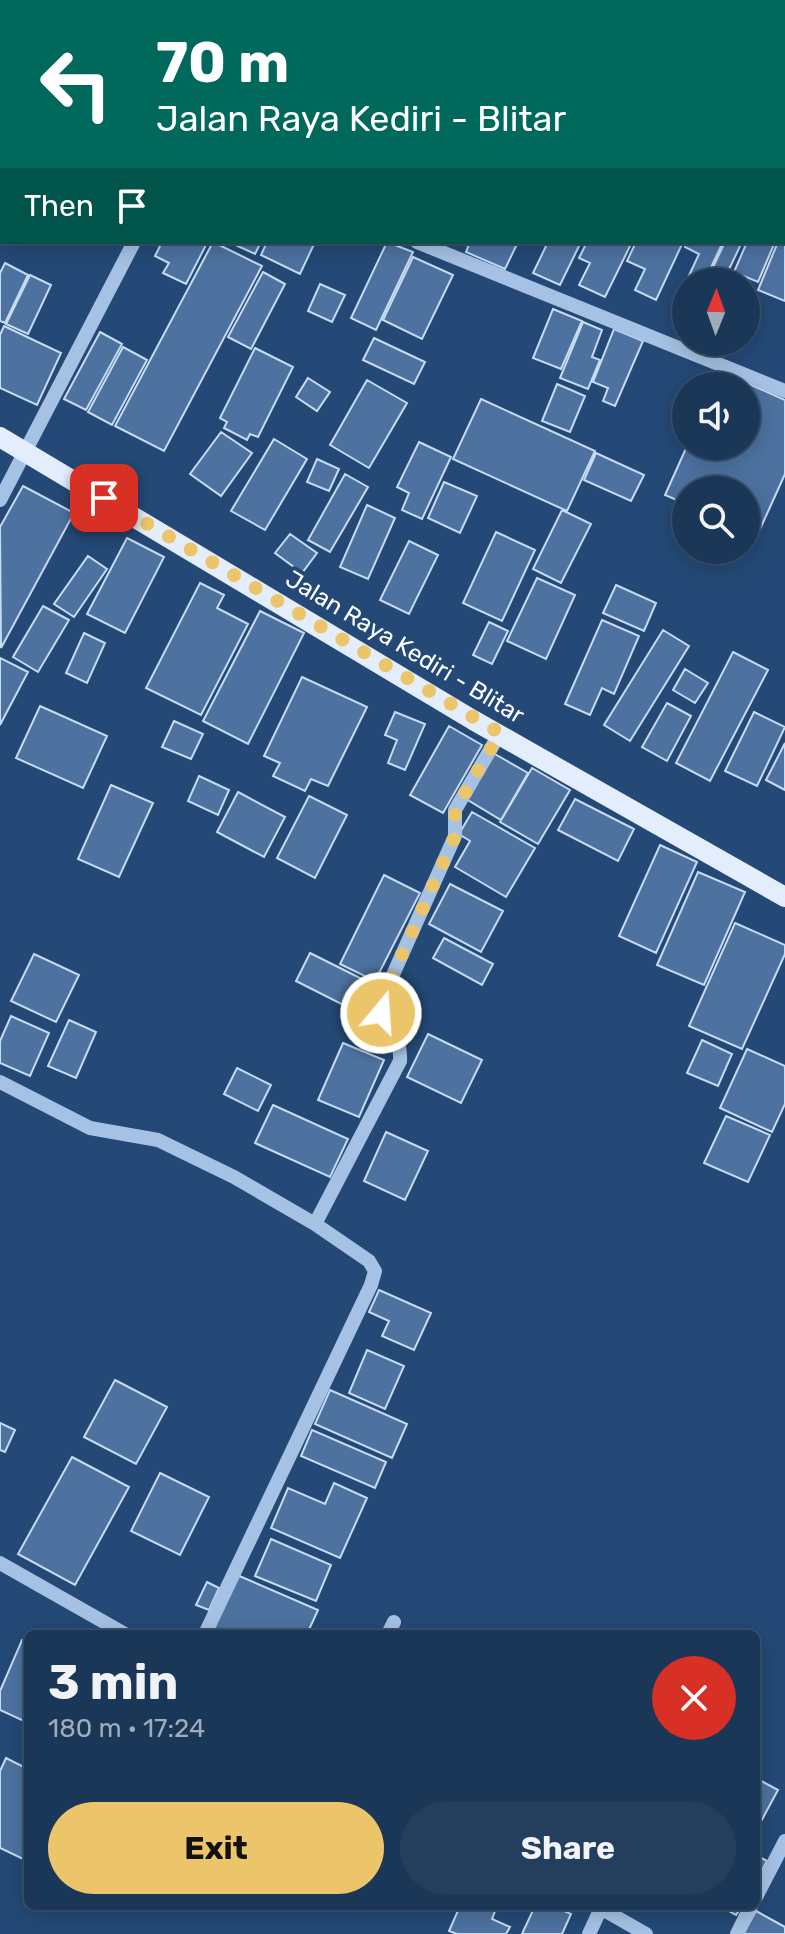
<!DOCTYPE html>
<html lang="en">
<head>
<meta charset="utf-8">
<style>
	body { margin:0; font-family:Rubik,sans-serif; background:#243f5e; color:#f1f3f6; height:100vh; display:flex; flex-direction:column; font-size:30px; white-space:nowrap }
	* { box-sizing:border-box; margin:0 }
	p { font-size:26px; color:#a0acba }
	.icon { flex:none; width:44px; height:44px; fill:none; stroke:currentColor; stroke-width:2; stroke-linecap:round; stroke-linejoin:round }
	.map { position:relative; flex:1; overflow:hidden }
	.sheet { position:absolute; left:24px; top:1630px; width:736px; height:280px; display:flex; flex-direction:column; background:#1b3758; border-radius:12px; box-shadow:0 4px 20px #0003,0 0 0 2px #39516e }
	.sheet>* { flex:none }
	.guide { position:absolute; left:0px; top:0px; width:786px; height:244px; box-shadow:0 4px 20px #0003,0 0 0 2px #39516e; background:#00695c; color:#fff; overflow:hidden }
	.needle { width:52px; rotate:1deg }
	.buttons { position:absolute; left:672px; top:268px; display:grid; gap:16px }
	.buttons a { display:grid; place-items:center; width:88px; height:88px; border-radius:50%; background:#1b3758; box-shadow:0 4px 20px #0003,0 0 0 2px #39516e; font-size:40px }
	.pin { position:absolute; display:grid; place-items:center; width:68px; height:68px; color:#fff; margin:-34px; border-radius:16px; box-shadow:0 4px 12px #0006 }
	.me { position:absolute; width:88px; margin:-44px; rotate:18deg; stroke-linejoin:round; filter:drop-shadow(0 0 6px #0008) }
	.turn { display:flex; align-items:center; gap:28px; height:168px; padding:0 24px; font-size:36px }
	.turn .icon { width:104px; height:104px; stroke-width:2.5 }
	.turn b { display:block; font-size:56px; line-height:68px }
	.then { display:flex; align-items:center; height:76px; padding:0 24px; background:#0003; gap:16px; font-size:30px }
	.round { display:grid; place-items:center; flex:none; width:84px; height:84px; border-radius:42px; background:#243f5e }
	.head { display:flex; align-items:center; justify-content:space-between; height:136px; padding:0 24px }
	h1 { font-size:48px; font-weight:700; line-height:60px }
	.button { display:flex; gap:16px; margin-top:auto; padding:16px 24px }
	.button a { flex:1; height:92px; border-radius:48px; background:#ecc56a; color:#111; font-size:32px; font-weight:700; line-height:92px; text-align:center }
	.button a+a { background:#243f5e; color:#f1f3f6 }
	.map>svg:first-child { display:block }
	.building { fill:#4d72a0; stroke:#c7dbf2; stroke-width:2 }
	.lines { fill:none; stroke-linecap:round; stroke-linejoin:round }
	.minor { stroke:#a5c1e3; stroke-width:14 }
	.major { stroke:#e4edfc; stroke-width:20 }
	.route { stroke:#ecc56a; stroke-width:14; stroke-dasharray:0 25.2 }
	.labels { text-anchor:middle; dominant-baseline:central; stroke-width:8; stroke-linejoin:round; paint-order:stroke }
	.street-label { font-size:24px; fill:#fff; stroke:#244976 }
</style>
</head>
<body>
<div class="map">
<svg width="785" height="1934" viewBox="0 0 785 1934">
	<rect width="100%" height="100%" fill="#244976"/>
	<!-- building -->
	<path class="building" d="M95 0H129L94 2Z
		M131 0H163L130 2Z
		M332 0H368L367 2Z
		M391 0H457L462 2H396Z
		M592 0H638L591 2Z
		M711 0H759L763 2H710Z
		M0 160 2 161V202L0 201Z
		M785 226V301L758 290 778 242H784Z
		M162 242 207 243 186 284 163 273 169 263 155 256Z
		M213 242 262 266 164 451 115 426Z
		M229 242H261L255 254Z
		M267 242H315L300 274 261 255Z
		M387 242 413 252 376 330 351 318Z
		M470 242H518L505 269 466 252Z
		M548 242H581L560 285 533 273Z
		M587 242H632L605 297 579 285 590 263 579 258Z
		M636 242H683L656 300 635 290 645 269 627 261Z
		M688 242H723L704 282H686L699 254 685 247Z
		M725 242H742L723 282H706Z
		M747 242H775L758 282 734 272Z
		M413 257 453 275 422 339 383 320Z
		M5 263 28 275 5 323 0 321V273Z
		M263 272 285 284 251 349 228 337Z
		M30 275 51 285 28 334 6 324Z
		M320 284 345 295 332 322 308 311Z
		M553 309 582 321 561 369 533 358Z
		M583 322 602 330 592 357 600 360 588 389 560 378Z
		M4 326 61 353 37 405 0 388V335Z
		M614 329 643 341 615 406 603 401 608 388 593 382Z
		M100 332 122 344 86 410 64 399Z
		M374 338 425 362 414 384 363 360Z
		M697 342H716L713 349Z
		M123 347 147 360 112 425 88 412Z
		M255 348 293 367 258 437 250 434 247 440 224 428 227 422 220 418Z
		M720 371 785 400V474L757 536 746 531V490H686V504L665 495 687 446H746V386H714Z
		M308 378 330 392 317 411 296 397Z
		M367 380 407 403 369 468 330 445Z
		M557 384 585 396 570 432 542 421Z
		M481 399 595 451 567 511 453 459Z
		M221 432 252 453 221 496 190 474Z
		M274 439 307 459 265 530 231 511Z
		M419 442 451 457 422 519 402 510 409 493 397 487Z
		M596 453 644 475 631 501 584 480Z
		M317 459 339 469 329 491 307 482Z
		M345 474 368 487 330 552 308 540Z
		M444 482 477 496 460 533 428 518Z
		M23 486 74 513 1 648 0 527Z
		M367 505 395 518 368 579 340 567Z
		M562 510 591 524 561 583 533 569Z
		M496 532 535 550 502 621 463 603Z
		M290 534 317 553 302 573 275 553Z
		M127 538 164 557 125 633 87 614Z
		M409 541 438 555 409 614 380 600Z
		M88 556 107 569 74 617 54 604Z
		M537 578 575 595 546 659 507 641Z
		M200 583 224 595 217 608 248 624 201 715 146 688Z
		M616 585 656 603 644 631 603 613Z
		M43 606 69 620 38 672 13 657Z
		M260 611 304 633 248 744 203 721Z
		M602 620 639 636 614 694 602 688 590 715 565 704Z
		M489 622 508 631 492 664 473 655Z
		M663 630 689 646 630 741 604 725Z
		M84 633 105 643 87 683 66 673Z
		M733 652 768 670 710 781 676 763Z
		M0 658 28 672 0 725Z
		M685 669 708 683 695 703 673 690Z
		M302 677 367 707 328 786 311 779 305 791 273 776 280 763 264 756Z
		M667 703 691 716 667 761 642 747Z
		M40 706 107 736 83 788 16 758Z
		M395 712 425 724 405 770 388 763 397 740 385 735Z
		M754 712 785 727 757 786 725 771Z
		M174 721 203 734 191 759 162 747Z
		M449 726 482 745 443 813 410 795Z
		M785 743V790L766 780Z
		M493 753 528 773 501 820 466 799Z
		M532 768 570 790 538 844 500 822Z
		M199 776 229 790 218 815 188 801Z
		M111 785 153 803 119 877 78 859Z
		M238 792 285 817 264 857 217 832Z
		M309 796 347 815 315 878 277 858Z
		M575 799 634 829 618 861 558 830Z
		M472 812 535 848 506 897 455 867 470 841 459 834Z
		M660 845 697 862 656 953 619 936Z
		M698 872 745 892 704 985 657 965Z
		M384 875 420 893 375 981 340 964Z
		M450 884 503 911 481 952 429 924Z
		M735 923 785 945V954L742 1049 689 1026Z
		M444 938 493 964 482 985 433 958Z
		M310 953 380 988 365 1016 296 981Z
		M34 954 79 975 56 1022 11 1001Z
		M11 1016 49 1033 30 1076 0 1063V1041Z
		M69 1020 96 1032 76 1078 48 1066Z
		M428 1034 482 1060 461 1103 407 1077Z
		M702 1040 732 1054 718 1086 687 1073Z
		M343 1043 384 1060 359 1117 318 1100Z
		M747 1049 785 1066V1104L772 1132 720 1108Z
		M237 1068 271 1085 258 1111 224 1094Z
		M273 1105 348 1139 330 1177 255 1143Z
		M726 1116 770 1135 748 1182 704 1163Z
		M386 1132 428 1151 405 1200 364 1181Z
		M379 1290 431 1313 414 1350 382 1336 389 1321 369 1312Z
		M367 1350 404 1366 385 1409 349 1393Z
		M115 1380 167 1407 136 1464 84 1437Z
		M330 1390 407 1424 392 1458 315 1424Z
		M0 1423 15 1430 5 1452 0 1450Z
		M312 1430 386 1462 375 1488 301 1456Z
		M72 1457 129 1487 75 1585 18 1554Z
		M160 1473 209 1497 180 1555 131 1531Z
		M334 1483 367 1498 340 1558 271 1528 288 1488 325 1504Z
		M271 1539 331 1565 316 1601 255 1576Z
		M237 1575 318 1610 307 1634H219L212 1631Z
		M207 1582 219 1588 209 1610 196 1605Z
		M22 1640 28 1643 26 1722 0 1710V1691Z
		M6 1758 28 1769V1850L23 1859 0 1848V1771Z
		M756 1778 778 1790 757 1829H756Z
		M756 1855 767 1861 756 1881Z
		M460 1906H497L492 1919 510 1927 506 1934H457L449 1931Z
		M535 1906H553L571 1914 562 1934H522Z
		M720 1906H742L736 1915Z
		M756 1911 785 1927V1934H743Z"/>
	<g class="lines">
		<!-- minor -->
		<path class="minor" d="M267 2 268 0
			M0 27 2 28
			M0 56 2 51
			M417 242 785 391
			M0 500 134 242
			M0 1082 90 1128 158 1140 234 1177 315 1224 369 1261 375 1271 371 1285 205 1634
			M315 1224 400 1061C402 1029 379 1029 383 997L455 836V810L500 733
			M0 1563 125 1634
			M388 1634 394 1622
			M756 1897 785 1841
			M597 1906 646 1934
			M589 1934 601 1908
			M737 1934 751 1906"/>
		<!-- major -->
		<path class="major" d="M0 437 473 720 785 897"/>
	</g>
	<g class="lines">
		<!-- route -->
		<path class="route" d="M104 498 500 733 455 810V836L383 997 381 1013"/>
	</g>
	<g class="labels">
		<!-- street labels -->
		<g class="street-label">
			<text transform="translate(405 647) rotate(31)">Jalan Raya Kediri - Blitar</text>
		</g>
	</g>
</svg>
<div class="buttons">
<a><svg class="needle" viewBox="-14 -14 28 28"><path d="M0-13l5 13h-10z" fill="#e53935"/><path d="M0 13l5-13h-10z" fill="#a0acba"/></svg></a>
<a><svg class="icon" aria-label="sound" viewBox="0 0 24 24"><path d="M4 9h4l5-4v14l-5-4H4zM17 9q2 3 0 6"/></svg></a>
<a><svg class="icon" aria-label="search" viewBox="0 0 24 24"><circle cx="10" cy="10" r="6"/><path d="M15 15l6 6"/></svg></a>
</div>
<div class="pin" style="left:104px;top:498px;background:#d93025"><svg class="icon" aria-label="arrive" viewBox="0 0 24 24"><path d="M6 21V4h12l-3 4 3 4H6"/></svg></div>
<svg class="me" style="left:381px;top:1013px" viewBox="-20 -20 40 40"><circle r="17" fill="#ecc56a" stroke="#fff" stroke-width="3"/><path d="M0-11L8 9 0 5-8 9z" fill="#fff"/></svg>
<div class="guide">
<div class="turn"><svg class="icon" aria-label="left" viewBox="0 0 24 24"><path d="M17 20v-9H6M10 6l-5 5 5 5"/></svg><div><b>70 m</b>Jalan Raya Kediri - Blitar</div></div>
<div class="then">Then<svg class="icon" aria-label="arrive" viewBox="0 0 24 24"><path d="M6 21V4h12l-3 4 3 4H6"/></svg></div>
</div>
<section class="sheet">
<div class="head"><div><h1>3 min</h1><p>180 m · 17:24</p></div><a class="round" style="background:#d93025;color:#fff"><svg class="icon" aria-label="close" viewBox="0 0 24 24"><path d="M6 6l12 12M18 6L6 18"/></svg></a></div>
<div class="button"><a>Exit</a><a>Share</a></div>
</section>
</div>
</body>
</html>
